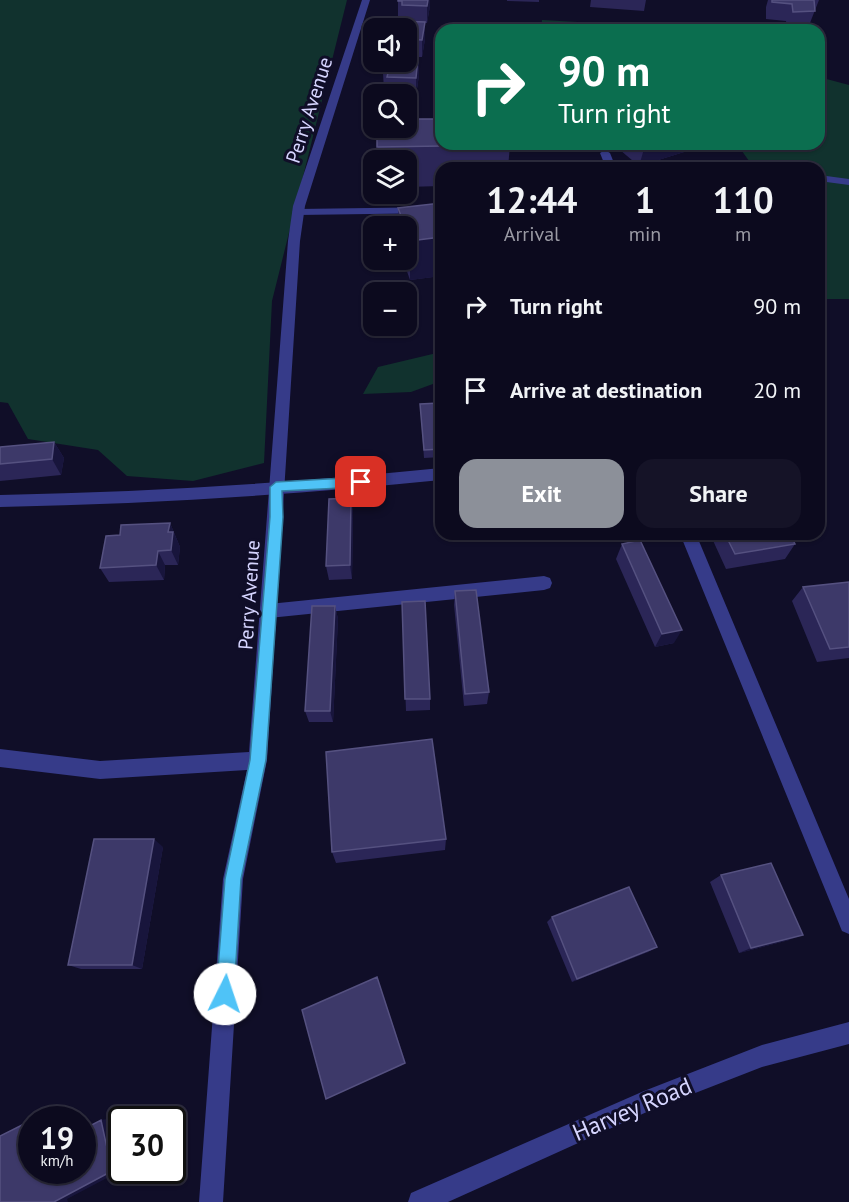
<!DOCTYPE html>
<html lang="en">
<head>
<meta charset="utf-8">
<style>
	body { margin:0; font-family:"PT Sans",sans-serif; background:#151327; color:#f1f3f6; height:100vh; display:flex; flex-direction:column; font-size:22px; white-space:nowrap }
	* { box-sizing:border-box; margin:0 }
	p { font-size:20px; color:#9a9aa4 }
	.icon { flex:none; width:33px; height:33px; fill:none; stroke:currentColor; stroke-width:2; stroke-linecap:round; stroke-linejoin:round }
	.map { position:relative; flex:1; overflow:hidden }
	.sheet { position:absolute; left:435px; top:162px; width:390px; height:378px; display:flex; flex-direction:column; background:#0c0a1e; border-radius:18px; box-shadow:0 2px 4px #0004,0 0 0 2px #2c2b3c }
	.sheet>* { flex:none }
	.guide { position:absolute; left:435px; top:24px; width:390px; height:126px; border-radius:18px; box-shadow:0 2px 4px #0004,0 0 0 2px #2c2b3c; background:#0b6e4f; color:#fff; overflow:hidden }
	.fabs { position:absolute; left:363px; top:18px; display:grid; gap:12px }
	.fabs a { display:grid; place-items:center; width:54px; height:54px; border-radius:12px; background:#0c0a1e; box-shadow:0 2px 4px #0004,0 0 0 2px #2c2b3c; font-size:30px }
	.speed { position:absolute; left:18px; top:1106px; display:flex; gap:12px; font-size:30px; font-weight:700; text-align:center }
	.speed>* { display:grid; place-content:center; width:78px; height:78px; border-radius:50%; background:#0c0a1e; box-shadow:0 2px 4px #0004,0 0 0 2px #2c2b3c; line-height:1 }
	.speed small { font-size:15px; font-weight:400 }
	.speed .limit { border:3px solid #111; border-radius:9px; background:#fff; color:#111 }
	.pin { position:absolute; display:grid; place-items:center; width:51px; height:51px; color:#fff; margin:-26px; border-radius:12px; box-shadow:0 3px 9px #0006 }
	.me { position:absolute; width:66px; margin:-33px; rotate:4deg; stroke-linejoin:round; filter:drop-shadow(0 0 4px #0008) }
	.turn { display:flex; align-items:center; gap:21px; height:126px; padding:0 24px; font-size:27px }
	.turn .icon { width:78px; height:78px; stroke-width:2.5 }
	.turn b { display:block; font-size:42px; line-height:51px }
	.eta { display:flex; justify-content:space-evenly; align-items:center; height:102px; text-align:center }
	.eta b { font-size:36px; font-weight:800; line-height:42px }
	.action { display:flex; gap:12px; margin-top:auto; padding:12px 24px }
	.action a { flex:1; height:69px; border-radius:18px; background:#8c9099; color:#fff; font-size:24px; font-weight:800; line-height:69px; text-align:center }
	.action a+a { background:#151327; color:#f1f3f6 }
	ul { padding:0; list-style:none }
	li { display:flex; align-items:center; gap:18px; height:84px; padding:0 24px }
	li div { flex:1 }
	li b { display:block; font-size:22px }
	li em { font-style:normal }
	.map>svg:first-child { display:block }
	.green { fill:#11322e }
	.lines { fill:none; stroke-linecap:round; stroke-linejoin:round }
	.service { fill:#363b89; fill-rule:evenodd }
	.minor { fill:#363b89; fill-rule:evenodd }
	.wall { fill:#2b2657 }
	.shaded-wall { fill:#18153c }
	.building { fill:#3d3969; stroke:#555180; stroke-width:1.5 }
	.route { fill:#4fc3f7; stroke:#337fa1; stroke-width:1.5 }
	.labels { text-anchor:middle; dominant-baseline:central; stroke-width:6; stroke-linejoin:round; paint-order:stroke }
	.street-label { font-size:20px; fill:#d6d5ff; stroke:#100e28 }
	.near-street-label { font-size:24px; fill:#d6d5ff; stroke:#100e28 }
</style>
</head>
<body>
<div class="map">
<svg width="849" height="1202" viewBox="0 0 849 1202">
	<rect width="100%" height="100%" fill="#100e28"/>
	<!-- green -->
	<path class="green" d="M0 0H347L272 301 264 463 193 481 127 476 98 450 28 439 8 403 0 402Z
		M542 20 578 22 601 30H541Z
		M819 77 849 85V299H819V168H754L737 144H819Z
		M441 352V381L411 392 363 394 378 367Z"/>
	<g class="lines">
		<!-- service -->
		<path class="service" d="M441 207V213L298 215 292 212 298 209Z
			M441 468V480C294 495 148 504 0 507V495C148 492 294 483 441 468Z
			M680 534H696L849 899V934L842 931Z
			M544 576 550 578 552 583 550 588 544 590 269 618 263 616 261 611 263 606 269 604Z"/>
		<!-- minor -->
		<path class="minor" d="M362 0H370L305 206 300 241 267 760 243 879 223 1202H199L223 879 247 770 100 779 0 767V749L100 761 249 752 288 241 293 206Z
			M605 150 610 153 616 168H606L600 153Z
			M819 175 849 179V185L819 181Z
			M849 1022V1044L762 1067 649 1111 448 1202H408L411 1193 644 1091 762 1045Z"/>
	</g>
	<!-- wall -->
	<path class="wall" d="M398 0 430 6 427 23H425V39L422 57H406V28L397 25 402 21V18H398Z
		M507 0H539V2L507 1Z
		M591 0H646L644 11 590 7Z
		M768 0H819L808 28 787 29 786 21 766 19V7Z
		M418 58 419 75 416 96 387 94V90H384L383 73 389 62Z
		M413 98 412 119 510 145 508 168H441V186L406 187V160H378L377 132H373L372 114 374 108V128H406Z
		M621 144H698L697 148 639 166 620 150Z
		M441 203V276L410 280 403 260H406V226H399L398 208Z
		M420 404 441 420V457L424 458Z
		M54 442 64 458 61 475 0 481V447Z
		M351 498 353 513 352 579 329 580 326 566Z
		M170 523 180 547 178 565H165L164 580 109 582 100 568 120 535Z
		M523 534H545L544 539 525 542Z
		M595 534H621L620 536 597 540Z
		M710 534H790L795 544 785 559 726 569Z
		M622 544 674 643 655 647 616 559Z
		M849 582V658L817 662 792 601 803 587Z
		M455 591 489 692 487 704 464 706 454 605Z
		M402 602 430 699V710L406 711Z
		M335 606 338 619 333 722H309L305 711Z
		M446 839 445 850 336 863 332 852Z
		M163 847 142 969H81L68 965Z
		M721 875 789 940 739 953 710 882Z
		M552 917 657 947 648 952 572 982 547 922Z"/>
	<!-- shaded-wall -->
	<path class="shaded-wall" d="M428 0H430V6L427 23V6Z
		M425 22V39L422 57V40Z
		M418 58 419 75 416 96V78Z
		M413 98V116L408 139 407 121Z
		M658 144H698L697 148 639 166 644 149Z
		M441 237V276L410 280V241Z
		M54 442 64 458 61 475 52 459Z
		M351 498 353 513 352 579 350 565Z
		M170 523 180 547 178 565 171 550 168 532Z
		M158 551 165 565 164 580 156 565Z
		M335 606 338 619 333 722 330 711Z
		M682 630 674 643 655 647 662 634Z
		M154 839 163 847 142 969 132 965Z
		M803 935 789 940 739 953 751 948Z
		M657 947 648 952 572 982 577 979Z
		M377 977 406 1063 326 1099Z
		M56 1116 57 1119H36Z
		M120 1117 122 1124V1170L67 1199 68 1202H54L101 1120Z"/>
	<!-- building -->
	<path class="building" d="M398 0H428L427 6 402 5V1H398Z
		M772 0H814L815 11 793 12 792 4 772 2Z
		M398 21 425 22 422 40 406 39V28H392L393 25H397Z
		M406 57 418 58 416 78 387 77 388 73H383L385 62H406Z
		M406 98H413L408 119H406Z
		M406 119H441V144H510V145L377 147V128H406Z
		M638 144H658L644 149Z
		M441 203V237L410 241 406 232V226H405L398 208Z
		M439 403 441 420V449L424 450 420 404Z
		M54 442 52 459 0 464V447Z
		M351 498 350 565 326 566 329 499Z
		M170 523 168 532H173L171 550 158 551 156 565 100 568 106 536 120 535 121 525Z
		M725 534H790L795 544 735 554Z
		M640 540 682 630 662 634 622 544Z
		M849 582V647L830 649 803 587Z
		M476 590 489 692 465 694 455 591Z
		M425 601 430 699H405L402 602Z
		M312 606H335L330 711H305Z
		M432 739 446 839 332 852 326 752Z
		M94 839H154L132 965H68Z
		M771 863 803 935 751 948 721 875Z
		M629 887 657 947 577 979 552 917Z
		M377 977 405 1063 326 1099 302 1010Z
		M32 1120V1170H82V1130L101 1120 112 1171 54 1202H0V1136Z"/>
	<!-- route -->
	<path class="route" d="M361 477 367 482 361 487 282 491 283 517 266 760 241 879 234 994 231 1001 225 1003 219 1001 216 994 225 879 250 760 270 517V487L276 482Z"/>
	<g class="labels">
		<!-- street labels -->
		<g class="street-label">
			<text transform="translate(309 110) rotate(-72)">Perry Avenue</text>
			<text transform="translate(249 595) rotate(-86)">Perry Avenue</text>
		</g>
		<!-- near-street labels -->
		<g class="near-street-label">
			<text transform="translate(632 1109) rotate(-23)">Harvey Road</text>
		</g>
	</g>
</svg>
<div class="fabs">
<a><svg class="icon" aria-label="sound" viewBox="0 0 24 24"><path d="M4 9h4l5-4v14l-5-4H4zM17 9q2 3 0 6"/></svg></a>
<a><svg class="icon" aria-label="search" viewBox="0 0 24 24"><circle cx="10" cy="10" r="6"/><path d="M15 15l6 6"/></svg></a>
<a><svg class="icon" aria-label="layers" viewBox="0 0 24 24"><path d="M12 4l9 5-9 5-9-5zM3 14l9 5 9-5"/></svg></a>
<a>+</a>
<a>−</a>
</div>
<div class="speed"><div>19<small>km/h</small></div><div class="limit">30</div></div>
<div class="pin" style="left:361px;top:482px;background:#d93025"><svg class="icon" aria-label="arrive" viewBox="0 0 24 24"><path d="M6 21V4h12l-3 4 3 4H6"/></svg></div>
<svg class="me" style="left:225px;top:994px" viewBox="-20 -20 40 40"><circle r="19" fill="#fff"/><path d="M0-13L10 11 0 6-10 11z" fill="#4fc3f7"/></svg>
<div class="guide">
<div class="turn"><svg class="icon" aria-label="right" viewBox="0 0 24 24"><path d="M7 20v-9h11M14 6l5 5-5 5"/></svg><div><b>90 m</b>Turn right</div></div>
</div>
<section class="sheet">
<div class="eta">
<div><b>12:44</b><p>Arrival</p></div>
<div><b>1</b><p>min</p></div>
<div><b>110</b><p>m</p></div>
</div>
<ul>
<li><svg class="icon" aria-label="right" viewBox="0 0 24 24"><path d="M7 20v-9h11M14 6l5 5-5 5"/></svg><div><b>Turn right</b></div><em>90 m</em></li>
<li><svg class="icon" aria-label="arrive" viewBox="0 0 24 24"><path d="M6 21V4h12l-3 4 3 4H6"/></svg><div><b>Arrive at destination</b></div><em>20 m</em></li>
</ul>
<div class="action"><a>Exit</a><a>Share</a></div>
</section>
</div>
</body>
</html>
